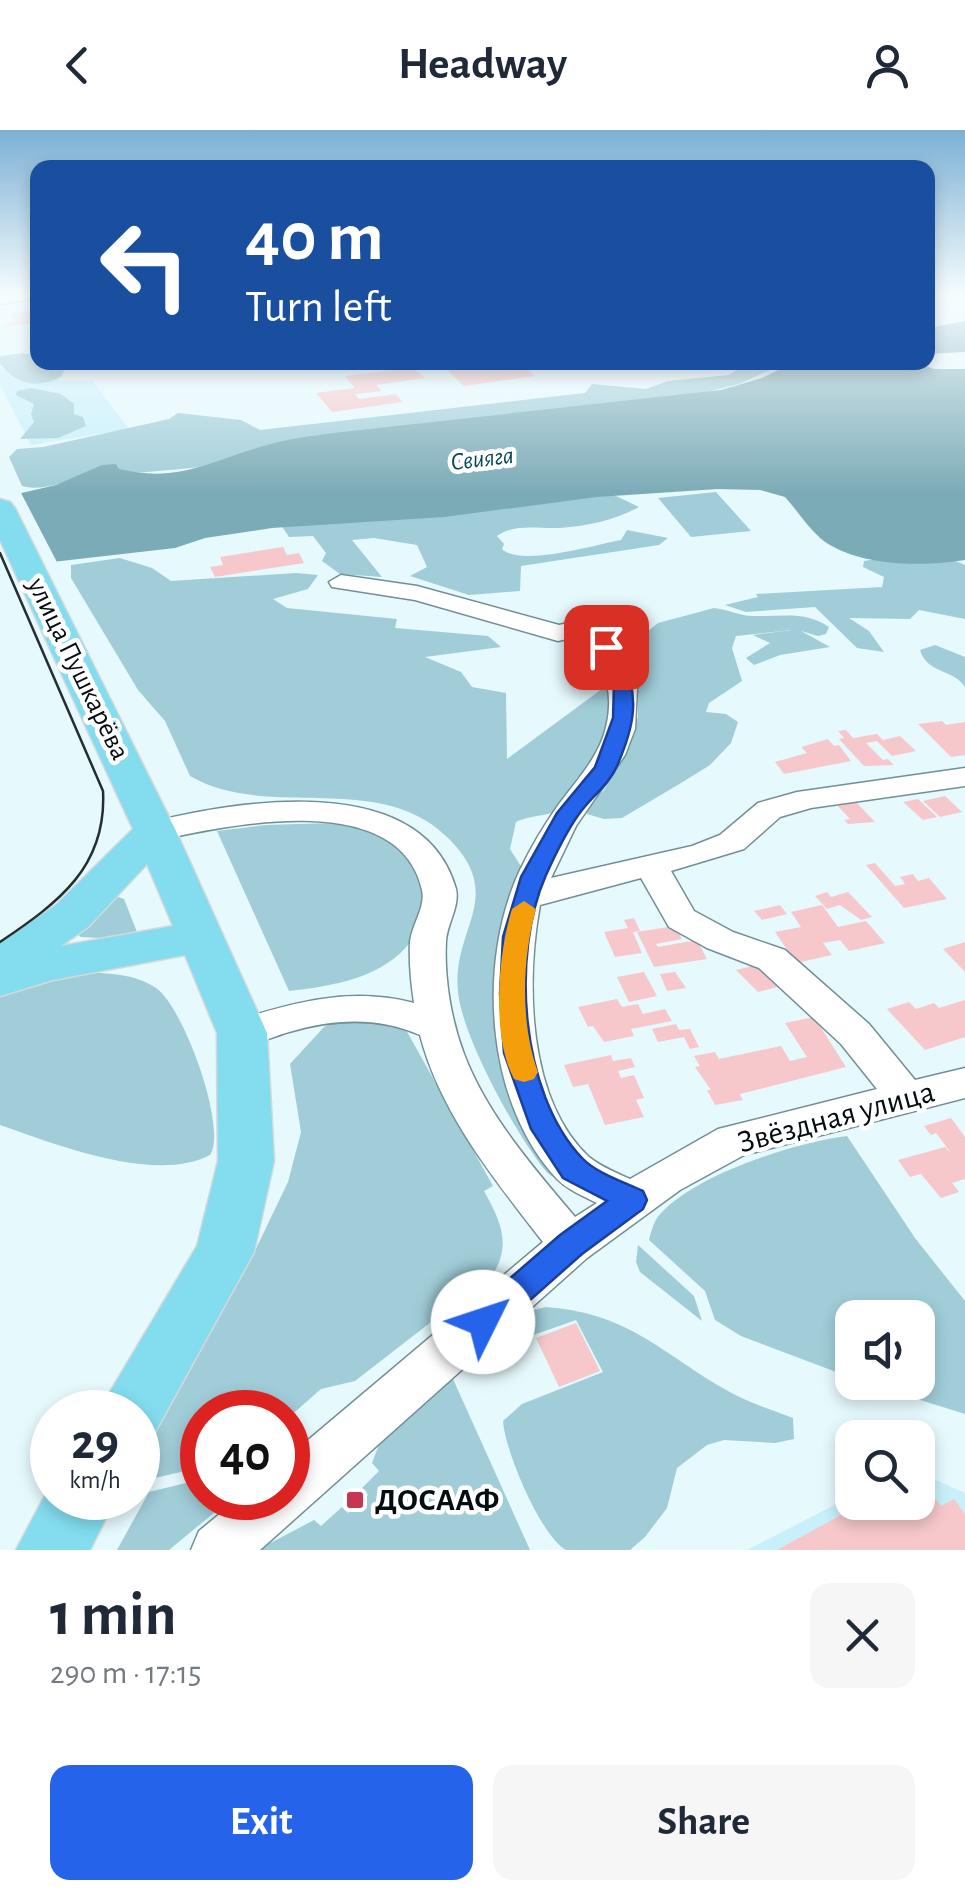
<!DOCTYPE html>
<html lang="en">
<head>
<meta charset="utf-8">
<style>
	body { margin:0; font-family:"Alegreya Sans",sans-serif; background:#f6f6f7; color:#1f2937; height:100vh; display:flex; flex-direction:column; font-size:38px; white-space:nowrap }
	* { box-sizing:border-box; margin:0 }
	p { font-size:32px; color:#747a83 }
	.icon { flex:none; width:55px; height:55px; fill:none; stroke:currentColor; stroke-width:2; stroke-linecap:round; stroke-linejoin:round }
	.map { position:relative; height:1420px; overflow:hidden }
	.panel { display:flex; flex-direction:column; background:#fff; flex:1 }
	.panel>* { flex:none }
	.hud { position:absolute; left:30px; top:30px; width:905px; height:210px; border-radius:20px; box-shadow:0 5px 15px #0003; background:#1a4fa0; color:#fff; overflow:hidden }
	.tools { position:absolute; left:835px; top:1170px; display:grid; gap:20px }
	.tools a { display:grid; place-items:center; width:100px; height:100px; border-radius:20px; background:#fff; box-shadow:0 5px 15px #0003; font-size:50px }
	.speed { position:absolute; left:30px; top:1260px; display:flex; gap:20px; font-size:50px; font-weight:700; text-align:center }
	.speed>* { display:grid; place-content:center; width:130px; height:130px; border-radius:50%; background:#fff; box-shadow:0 5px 15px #0003; line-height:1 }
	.speed small { font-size:25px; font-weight:400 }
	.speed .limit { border:15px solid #d22; background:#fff; color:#111 }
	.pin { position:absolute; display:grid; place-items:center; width:85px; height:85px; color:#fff; margin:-42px; border-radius:20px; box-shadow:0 5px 15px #0006 }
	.me { position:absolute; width:110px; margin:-55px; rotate:49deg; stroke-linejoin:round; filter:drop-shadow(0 0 8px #0008) }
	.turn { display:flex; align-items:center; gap:35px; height:210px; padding:0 50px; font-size:45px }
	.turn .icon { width:130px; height:130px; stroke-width:2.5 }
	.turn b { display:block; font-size:70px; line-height:85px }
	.round { display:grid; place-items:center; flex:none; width:105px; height:105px; border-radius:20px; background:#f6f6f7 }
	.overview { display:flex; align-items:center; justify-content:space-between; height:170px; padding:0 50px }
	h1 { font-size:60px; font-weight:700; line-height:75px }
	.button { display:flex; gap:20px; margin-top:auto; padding:20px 50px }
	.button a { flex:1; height:115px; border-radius:20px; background:#2563eb; color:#fff; font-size:40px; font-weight:700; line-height:115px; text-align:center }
	.button a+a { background:#f6f6f7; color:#1f2937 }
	header { display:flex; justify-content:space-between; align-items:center; height:130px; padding:0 50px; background:#fff; font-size:45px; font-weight:700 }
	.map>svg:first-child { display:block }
	.built { fill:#c8f0fb }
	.green { fill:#a0cdd8 }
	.water { fill:#7babb7 }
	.pier { fill:#e6f9fd }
	.building { fill:#f6c8cb }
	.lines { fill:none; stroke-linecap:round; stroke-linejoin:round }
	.minor-casing { stroke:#728f96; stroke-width:3 }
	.major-casing { stroke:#d7d8d9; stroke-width:3 }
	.minor { fill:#fff; fill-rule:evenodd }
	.major { fill:#83ddee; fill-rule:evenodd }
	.tram { stroke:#252f32; stroke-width:2.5 }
	.route { fill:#2563eb; stroke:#184099; stroke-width:2.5 }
	.slow { fill:#f59e0b }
	.poi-dot { fill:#c63653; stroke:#fff; stroke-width:4 }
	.labels { text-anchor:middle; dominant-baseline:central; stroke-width:9; stroke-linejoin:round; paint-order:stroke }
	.far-water-label { font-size:25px; font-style:italic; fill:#004a57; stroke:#fff }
	.street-label { font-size:28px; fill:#040d10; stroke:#fff }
	.near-street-label { font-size:32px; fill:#040d10; stroke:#fff }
	.near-poi-label { font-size:32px; font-weight:bold; fill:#040d10; stroke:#fff; text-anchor:start }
</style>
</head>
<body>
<header><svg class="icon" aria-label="back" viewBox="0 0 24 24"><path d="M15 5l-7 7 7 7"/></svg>Headway<svg class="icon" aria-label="person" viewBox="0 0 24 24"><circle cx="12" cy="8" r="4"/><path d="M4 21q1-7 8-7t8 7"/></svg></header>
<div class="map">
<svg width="965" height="1420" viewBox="0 0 965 1420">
	<rect width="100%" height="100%" fill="#e6f9fd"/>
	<!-- built -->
	<path class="built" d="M37 229 60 251 92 250 129 299 31 315 0 255V234Z
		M918 1342 965 1363V1420H747L852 1366V1372H918Z"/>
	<!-- green -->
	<path class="green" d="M23 223 37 226 38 232 143 233 65 238 62 246C38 259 17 256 0 233V226Z
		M733 233H786L739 254 707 262C504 292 301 333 95 346 69 347 48 363 22 356L9 327 17 319 43 317 169 289 178 283 241 290 260 300 585 263 592 254 646 259 668 251 728 245 737 240Z
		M31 258 61 264 74 274V284L83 287 86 296 58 308 20 309 34 292 31 284 34 274 16 265 17 261Z
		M608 362 639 377C615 390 588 396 560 398 537 399 516 393 497 406L504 414 502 419C521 437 594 415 621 410L627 400 668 408 659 415 521 436 520 461 469 465 410 446 427 437 417 415 374 408 352 410 382 447 340 444 322 431 326 423 313 406 289 407 279 392Z
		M716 362 751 401 691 407 658 368Z
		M120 428 152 438 171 451 296 443 318 445 308 459 273 469 287 478 397 489 395 498 488 506 501 517 425 527 461 542 472 557 506 563 507 629 610 553C614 592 604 621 576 649 570 693 546 679 516 692L510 719 522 738 509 778 564 1052C557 1048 549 1046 545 1040 516 1005 462 906 458 862 451 798 509 766 446 706 377 640 268 691 190 646L165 591 138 560 71 448V435Z
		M876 429C901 433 946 424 965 435V489L919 480 910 489 849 488 869 501 884 522 857 518 815 477 746 482 725 475 758 467 756 464 882 457 884 447 863 437 864 431Z
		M714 478C727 479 740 486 753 486 780 487 805 480 829 497L826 504 818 506 801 501 830 517 780 525 754 535 746 528 770 513 753 505 800 499 736 506 732 518 742 551 709 573 706 582 726 584 738 592 731 613 710 635 681 653 622 688 604 689 587 684 589 673 604 660 620 632 638 587 637 510 658 493Z
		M935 515 965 527V557C954 539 927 544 920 520Z
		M332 693C389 701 404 716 429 765 424 779 421 798 412 810 384 848 333 856 289 861L217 701 265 695Z
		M116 766 124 769 137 802 119 809 81 807 77 804Z
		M88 842C111 844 136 844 156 858 183 876 228 998 210 1025 155 1054 55 1014 0 995V861Z
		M356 881 405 898 493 1056 484 1061C500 1090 512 1114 493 1144L355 1251 321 1259 288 1288V1282H202V1337L138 1352V1333L250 1131 288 1052 301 1002 290 934 324 897Z
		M847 1006 915 1108 965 1171V1284L866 1253 918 1252V1188H852V1248L741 1206 715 1190 705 1161 649 1110C651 1103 653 1094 657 1088 689 1046 796 1012 847 1006Z
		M638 1115 694 1166 702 1191 640 1142 636 1132Z
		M546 1177C626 1183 657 1219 721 1257 744 1271 769 1279 793 1288L794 1309 775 1313 724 1310 707 1315 677 1338 667 1378 645 1407 630 1420H566C540 1405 505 1321 503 1291L522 1274 603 1242 576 1190 477 1225 521 1183Z
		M448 1238 530 1420H257L314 1390 321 1396 342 1377 348 1383 368 1365 362 1358 379 1341 372 1333 387 1293Z
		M202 1349V1368H232L169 1420H117L149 1362Z"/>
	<!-- water -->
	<path class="water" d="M965 191V222L928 224V198Z
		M914 232 934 239H965V430C923 437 855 437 820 408 806 395 796 379 785 367L760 360 718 359 597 367 444 387 272 398 205 408 175 418 0 438V368L56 355 102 335 116 334 119 339C181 354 213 329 271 314 291 308 313 306 333 303L721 260 762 248 792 233Z"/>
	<!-- pier -->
	<path class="pier" d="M19 359 59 436 0 443V363Z"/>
	<!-- building -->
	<path class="building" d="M38 179V192L3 197 15 190 10 184Z
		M476 232H519L535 246 464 256 444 237Z
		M408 234 425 248 376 255 382 261 355 264 359 269 396 264 403 272 332 282 316 263 355 258 345 246 401 239 398 236Z
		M283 417 287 425 299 423 304 433 215 447 210 437 223 435 220 427Z
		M942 591 946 595 965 592V625L951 627 918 594Z
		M846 600 853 608 877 604 883 610 900 606 916 621 892 626 877 611 866 613 883 630 888 629 894 635 864 636 839 609 844 608 838 601Z
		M828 609 834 616 839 615 851 631 784 644 775 632 807 623 801 617Z
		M945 666 962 682 940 687 923 671Z
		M918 669 937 687 923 690 903 672Z
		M855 671 875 692 848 694 844 690 850 689 837 675Z
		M875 733 895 756 905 754 900 747 913 744 918 751 929 748 947 769 904 778 866 735Z
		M827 762 831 767 848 762 872 787 861 790 840 775 827 779 815 766Z
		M780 775 787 784 762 790 754 781Z
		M822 775 838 797 866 791 885 813 849 821 840 810 823 813 832 825 796 833 775 802 801 797 791 782Z
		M634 788 640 801 633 802 642 823 615 827 604 802 628 798 624 790Z
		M675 796 682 809 656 814 658 817 697 810 707 829 654 837 637 802Z
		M965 812V842L943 819Z
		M757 835 789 854 758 862 736 840Z
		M644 842 657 866 629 872 617 847Z
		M675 842 686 858 667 861 660 844Z
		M617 869 622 877 638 874 643 884 665 879 672 891 631 899 634 906 604 912 593 896 588 897 578 877Z
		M965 870V907L925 920 887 879 909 872 916 879 934 873 939 878Z
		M814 887 846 937 740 964 743 970 715 975 707 960H711L695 937 700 936 694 926 715 922 719 929 781 916 790 931 807 927 785 893Z
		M676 894 679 900 690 899 699 917 690 919 684 907 658 912 652 899Z
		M611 925 613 931 631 928 635 937 618 941 621 948 634 945 644 968 636 970 644 987 605 995 588 954 573 957 564 935Z
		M951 988 965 1007V1049L952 1053 959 1062 941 1068 921 1044 910 1047 898 1030 945 1017 951 1023 936 1003 931 1005 924 996Z
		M576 1193 600 1241 559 1257 536 1208Z
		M924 1355 941 1376 954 1369 965 1384V1420H777L852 1379 855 1384 875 1372H918V1358Z"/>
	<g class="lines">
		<defs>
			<path id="minor" d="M0 165H38V168L0 174Z
				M341 445 417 456 559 495 587 489 596 491 620 521 637 558 635 599 625 625 576 696 551 748 692 716 720 705 758 673 797 662 965 638V656L811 678 780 687 744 719 671 741 694 781 733 802 785 820 869 894 915 950 965 938V968L744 1025 680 1060 587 1128 260 1420H191L199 1401 239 1368H288V1327L543 1112C495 1050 440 983 420 905 377 886 333 889 289 902 268 908 250 919 228 913L223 903 228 893C291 873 349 856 414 873 411 853 409 832 410 812 412 794 426 777 422 760 399 657 227 695 155 711L144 708 139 701 144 694C234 671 422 638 456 759 460 776 447 794 446 811 444 847 451 890 464 924 487 985 534 1038 575 1087L597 1073C583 1066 568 1060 557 1049 485 972 477 832 520 740 531 717 544 695 559 674 577 650 599 627 606 597 615 562 604 532 581 506L558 511 415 470 332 457 329 452ZM641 748 669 797 707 818 759 838 841 914 877 959 718 999 630 1049C617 1043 601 1037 589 1027 527 969 526 852 540 775Z"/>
			<path id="major" d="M0 369 10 372 15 378 176 701 267 903 274 1031 254 1122 154 1304 138 1310V1282H98L197 1116 218 1031 217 903 185 825 53 850 0 866V813L56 775 133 699 0 410ZM147 734 173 796 61 816 88 797Z
				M52 1352V1368H116L90 1420H16Z"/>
		</defs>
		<!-- minor casing -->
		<use href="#minor" class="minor-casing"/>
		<!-- major casing -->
		<use href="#major" class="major-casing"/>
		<!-- minor -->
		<use href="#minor" class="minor"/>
		<!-- major -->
		<use href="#major" class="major"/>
		<!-- tram -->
		<path class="tram" d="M0 423 103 661C107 737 58 773 0 812"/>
	</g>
	<!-- sky -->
	<linearGradient id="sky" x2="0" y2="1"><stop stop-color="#7cb0d4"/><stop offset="0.45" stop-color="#f4fcfe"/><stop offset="1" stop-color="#f4fcfe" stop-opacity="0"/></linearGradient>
	<rect width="965" height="364" fill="url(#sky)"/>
	<!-- route -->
	<path class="route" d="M606 512C615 515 616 519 621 527 641 566 634 597 617 636 609 655 590 668 579 684 566 702 555 725 546 745 511 824 520 963 582 1028 596 1043 624 1052 643 1061L647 1070 643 1079 582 1124 494 1202 483 1207 471 1202 466 1192 471 1182 560 1105 607 1071 563 1048 531 999 504 923 500 864 503 807 521 747 557 683 595 637 613 588 614 553 597 517Z"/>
	<!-- slow -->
	<path class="slow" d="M524 771 536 779C522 829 520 893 538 942L534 949 524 952 514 949C491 906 498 824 512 779Z"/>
	<!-- markers -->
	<rect class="poi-dot" x="345" y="1360" width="20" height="20" rx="5"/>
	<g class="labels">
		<!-- far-water labels -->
		<g class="far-water-label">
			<text transform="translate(482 329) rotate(-7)">Свияга</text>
		</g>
		<!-- street labels -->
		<g class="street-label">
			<text transform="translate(78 539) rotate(64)">улица Пушкарёва</text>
		</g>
		<!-- near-street labels -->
		<g class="near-street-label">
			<text transform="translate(836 987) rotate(-15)">Звёздная улица</text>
		</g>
		<!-- near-poi labels -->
		<g class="near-poi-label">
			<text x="375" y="1370">ДОСААФ</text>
		</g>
	</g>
</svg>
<div class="tools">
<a><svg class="icon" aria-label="sound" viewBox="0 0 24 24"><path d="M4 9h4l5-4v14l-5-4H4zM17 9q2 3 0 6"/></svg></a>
<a><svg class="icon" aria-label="search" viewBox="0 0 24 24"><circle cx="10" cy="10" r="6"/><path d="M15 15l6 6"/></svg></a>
</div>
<div class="speed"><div>29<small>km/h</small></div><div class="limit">40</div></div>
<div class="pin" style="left:606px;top:517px;background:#d93025"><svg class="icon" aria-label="arrive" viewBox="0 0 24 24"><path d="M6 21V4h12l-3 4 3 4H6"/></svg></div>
<svg class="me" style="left:483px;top:1192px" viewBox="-20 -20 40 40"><circle r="19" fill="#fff"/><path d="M0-13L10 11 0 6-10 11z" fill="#2563eb"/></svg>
<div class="hud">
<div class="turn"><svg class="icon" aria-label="left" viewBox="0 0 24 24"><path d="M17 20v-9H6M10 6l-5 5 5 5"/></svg><div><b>40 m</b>Turn left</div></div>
</div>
</div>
<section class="panel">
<div class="overview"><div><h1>1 min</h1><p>290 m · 17:15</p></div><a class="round"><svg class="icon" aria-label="close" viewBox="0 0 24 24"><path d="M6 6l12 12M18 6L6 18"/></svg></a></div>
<div class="button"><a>Exit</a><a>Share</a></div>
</section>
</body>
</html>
